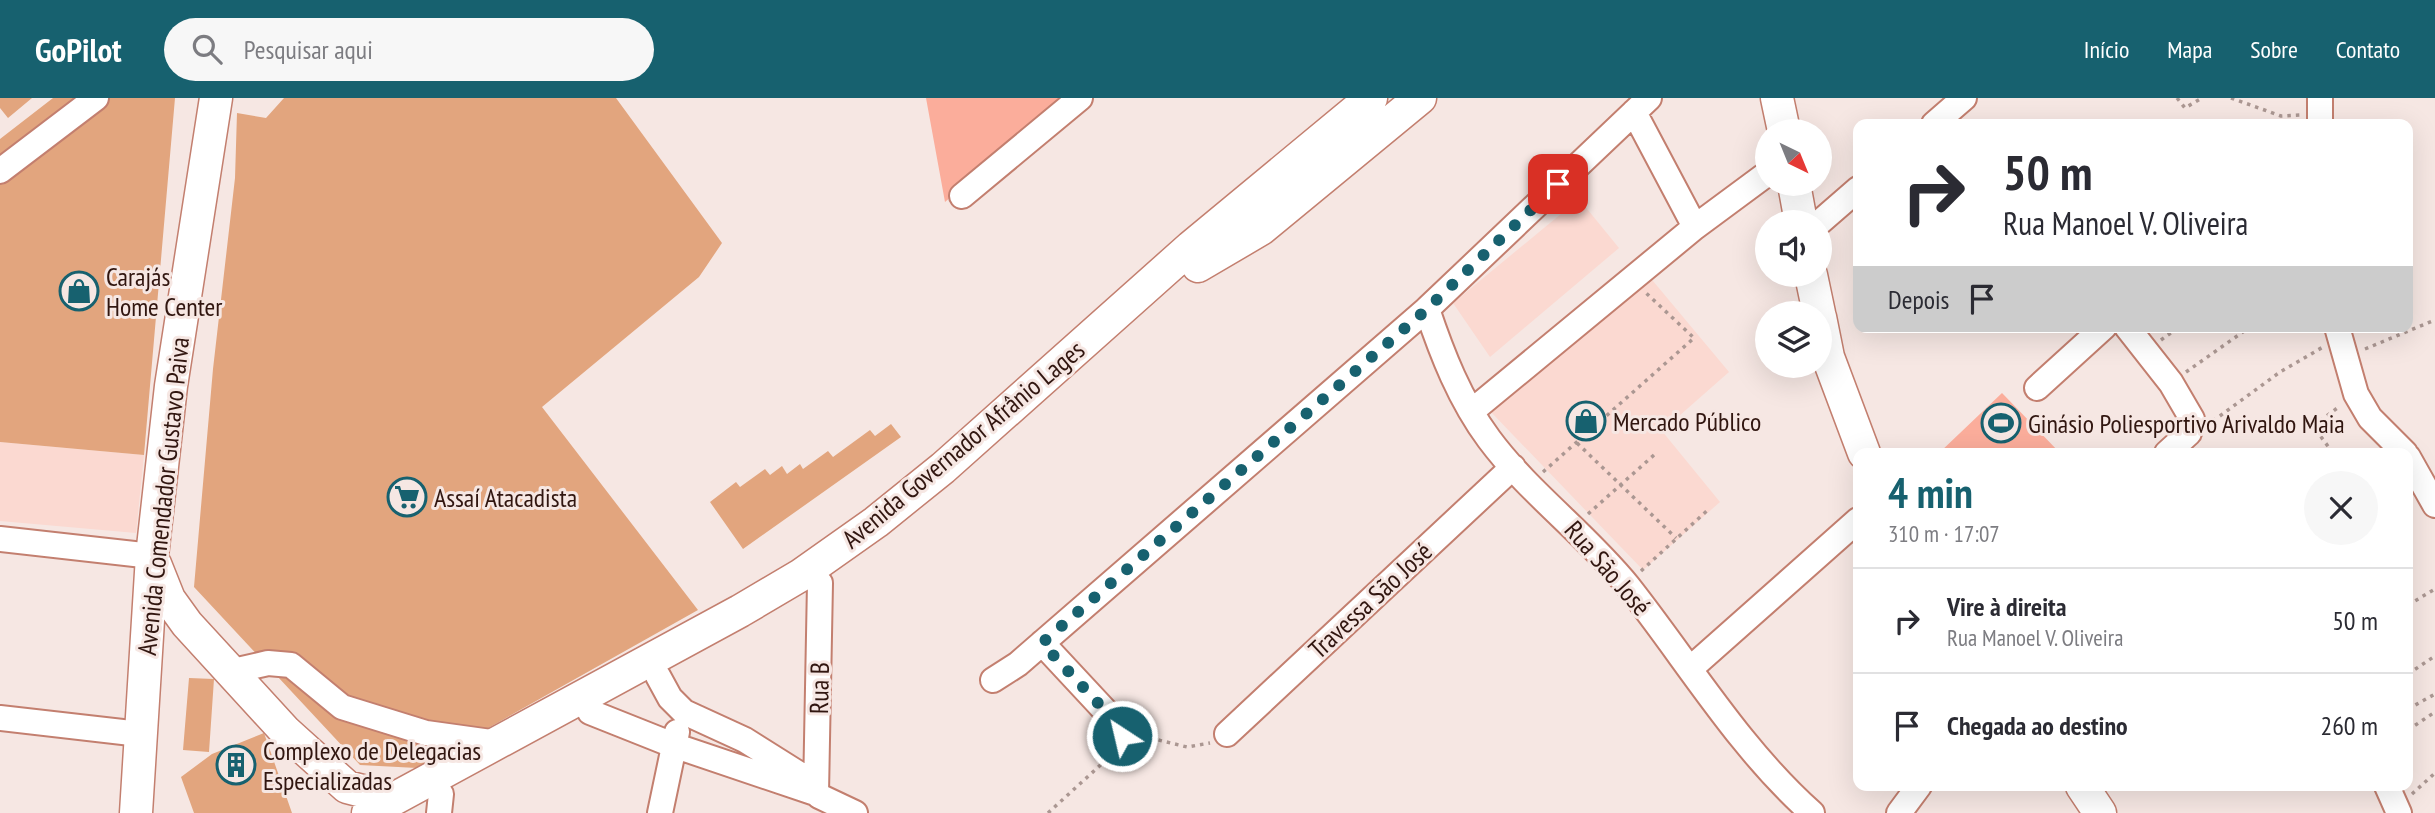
<!DOCTYPE html>
<html lang="pt">
<head>
<meta charset="utf-8">
<style>
	body { margin:0; font-family:"PT Sans Narrow",sans-serif; background:#f7f7f7; color:#2b2b33; height:100vh; display:flex; flex-direction:column; font-size:26px; white-space:nowrap }
	* { box-sizing:border-box; margin:0 }
	p { font-size:23px; color:#7c7c81 }
	.icon { flex:none; width:38px; height:38px; fill:none; stroke:currentColor; stroke-width:2; stroke-linecap:round; stroke-linejoin:round }
	.map { position:relative; flex:1; overflow:hidden }
	.drawer { position:absolute; left:1853px; top:350px; width:560px; height:343px; display:flex; flex-direction:column; background:#fff; border-radius:14px; box-shadow:0 7px 28px #0002 }
	.drawer>* { flex:none }
	.guide { position:absolute; left:1853px; top:21px; width:560px; height:214px; border-radius:14px; box-shadow:0 7px 28px #0002; background:#fff; color:#2b2b33; overflow:hidden }
	.needle { width:46px; rotate:137deg }
	.fabs { position:absolute; left:1755px; top:21px; display:grid; gap:14px }
	.fabs a { display:grid; place-items:center; width:77px; height:77px; border-radius:50%; background:#fff; box-shadow:0 7px 28px #0002; font-size:35px }
	.pin { position:absolute; display:grid; place-items:center; width:60px; height:60px; color:#fff; margin:-30px; border-radius:14px; box-shadow:0 4px 10px #0006 }
	.me { position:absolute; width:77px; margin:-38px; rotate:325deg; stroke-linejoin:round; filter:drop-shadow(0 0 5px #0008) }
	.turn { display:flex; align-items:center; gap:24px; height:147px; padding:0 35px; font-size:32px }
	.turn .icon { width:91px; height:91px; stroke-width:2.5 }
	.turn b { display:block; font-size:49px; line-height:60px }
	.then { display:flex; align-items:center; height:66px; padding:0 35px; background:#0003; gap:14px; font-size:26px }
	.round { display:grid; place-items:center; flex:none; width:74px; height:74px; border-radius:37px; background:#f7f7f7 }
	.headline { display:flex; align-items:center; justify-content:space-between; height:119px; padding:0 35px }
	h1 { font-size:42px; font-weight:700; line-height:52px; color:#17616f }
	ul { padding:0; list-style:none }
	li { display:flex; align-items:center; gap:21px; height:105px; padding:0 35px; border-top:2px solid #e1e1e2 }
	li div { flex:1 }
	li b { display:block; font-size:26px }
	li em { font-style:normal }
	header { display:flex; align-items:center; gap:42px; box-sizing:border-box; height:98px; padding:0 35px; background:#17616f; color:#fff }
	header strong { font-size:33px }
	nav { display:flex; gap:38px; margin-inline-start:auto; font-size:24px }
	.search { width:490px; height:63px; background:#f7f7f7; display:flex; align-items:center; gap:18px; box-sizing:border-box; padding:0 24px; border-radius:38px; color:#7c7c81; font-size:26px }
	.map>svg:first-child { display:block }
	.built { fill:#fbd9d1 }
	.green { fill:#fbad9b }
	.building { fill:#e2a57e }
	.lines { fill:none; stroke-linecap:round; stroke-linejoin:round }
	.minor-casing { stroke:#c37f6f; stroke-width:28 }
	.major-casing { stroke:#c37f6f; stroke-width:35 }
	.path { stroke:#ab9792; stroke-width:3.5; stroke-dasharray:3.5 5; stroke-linecap:butt }
	.minor { stroke:#fff; stroke-width:24 }
	.major { stroke:#fff; stroke-width:32 }
	.route { stroke:#17616f; stroke-width:12; stroke-dasharray:0 21.6 }
	.labels { text-anchor:middle; dominant-baseline:central; stroke-width:6; stroke-linejoin:round; paint-order:stroke }
	.poi-label { font-size:26px; fill:#311610; stroke:#f6e7e3; text-anchor:start }
	.street-label { font-size:26px; fill:#311610; stroke:#f6e7e3 }
</style>
</head>
<body>
<header>
<strong>GoPilot</strong>
<div class="search"><svg class="icon" aria-label="search" viewBox="0 0 24 24"><circle cx="10" cy="10" r="6"/><path d="M15 15l6 6"/></svg>Pesquisar aqui</div>
<nav><a>Início</a><a>Mapa</a><a>Sobre</a><a>Contato</a></nav>
</header>
<div class="map">
<svg width="2435" height="715" viewBox="0 0 2435 715">
	<rect width="100%" height="100%" fill="#f6e7e3"/>
	<!-- built -->
	<path class="built" d="M1579 101 1619 150 1490 259 1453 205Z
		M1648 177 1729 274 1662 333 1720 404 1643 472 1490 313Z
		M0 344 144 357 136 435 0 423Z"/>
	<!-- green -->
	<path class="green" d="M926 0H1068L945 104Z
		M2002 295 2060 355H1939Z"/>
	<!-- building -->
	<path class="building" d="M0 0H32L8 20 0 10Z
		M53 0H175L144 357 0 344V41Z
		M284 0H616L722 145 699 179 542 309 698 512 417 670 360 667 194 489 213 271 235 80 237 15 266 20Z
		M891 326 901 339 743 451 710 404 736 384 740 389 765 371 770 377 782 368 787 376 800 366 803 371 828 353 833 359 870 332 875 338Z
		M189 580 214 581 209 654 183 652Z
		M264 635 292 715H194L181 679 212 656Z"/>
	<g class="lines">
		<defs>
			<path id="minor" d="M1634 14 1695 129
				M1934 26 1964 0
				M2320 26V0
				M0 73 96 0
				M962 98 1080 0
				M1820 124 1858 91
				M1427 211C1442 256 1460 302 1489 341 1529 395 1585 435 1628 488 1688 564 1739 650 1812 715
				M2127 229 2171 285 2192 321 2189 335 2167 355
				M2337 229 2356 296 2370 320 2405 355
				M2037 290 2104 229
				M1472 313 1695 129 1768 75
				M2408 359 2435 407
				M0 441 152 458
				M1042 545 1123 632
				M1690 571 1858 422
				M229 574 268 565 291 567 342 609 426 635 498 645
				M658 578 670 600 684 614 745 642 799 676 819 698 855 715
				M993 582 1018 566 1427 211 1649 0
				M590 614 673 647 815 695
				M0 620 140 636
				M1227 636 1513 369
				M2387 688 2399 715
				M816 695 820 485
				M439 715 441 696
				M660 715 677 634
				M1899 715 1919 688"/>
			<path id="major" d="M1777 0 1784 33
				M1794 86 1801 124
				M1198 168 1261 131 1420 0
				M1811 177 1819 215
				M1820 219 1828 259 1864 355
				M155 466 169 501 187 526 286 634 347 689 393 701
				M2082 688 2100 715
				M136 715 152 458 171 288 216 0
				M368 715 740 513 801 477 876 424 943 370 1191 149 1371 0"/>
		</defs>
		<!-- minor casing -->
		<use href="#minor" class="minor-casing"/>
		<!-- major casing -->
		<use href="#major" class="major-casing"/>
		<!-- path -->
		<path class="path" d="M2177 0 2185 10 2202 0
			M2231 0 2281 18 2300 17
			M2161 242 2179 229
			M2365 251 2435 222
			M2186 274 2250 229
			M2213 323 2280 274 2323 249
			M1577 345 1676 440
			M2333 355 2313 328 2340 308
			M1543 374 1694 240 1645 194
			M1588 416 1654 357
			M1641 473 1710 410
			M2408 507 2435 491
			M2408 541 2409 542
			M2408 576 2435 558
			M2408 611 2435 596
			M2408 632 2435 614
			M1142 638 1187 649 1210 645
			M2412 696 2435 675
			M1048 715 1118 651"/>
		<!-- minor -->
		<use href="#minor" class="minor"/>
		<!-- major -->
		<use href="#major" class="major"/>
	</g>
	<g class="lines">
		<!-- route -->
		<path class="route" d="M1122 638 1123 632 1042 545 1427 211 1558 86"/>
	</g>
	<!-- icons -->
	<defs>
		<symbol id="shop-ring" viewBox="-11 -11 22 22"><circle r="9.5" fill="#f6e7e3" stroke="#17616f" stroke-width="1.5"/><path d="M-5-2.5h2.3a2.7 3.5 0 0 1 5.4 0H5L5.5 6h-11ZM-1.5-2.5h3a1.5 2.3 0 0 0-3 0Z" fill="#17616f"/></symbol>
		<symbol id="stadium-ring" viewBox="-11 -11 22 22"><circle r="9.5" fill="#f6e7e3" stroke="#17616f" stroke-width="1.5"/><path d="M0-5a6.5 5 0 1 0 0 10a6.5 5 0 1 0 0-10ZM-3.5-1.8h7v3.6h-7Z" fill="#17616f"/></symbol>
		<symbol id="supermarket-ring" viewBox="-11 -11 22 22"><circle r="9.5" fill="#f6e7e3" stroke="#17616f" stroke-width="1.5"/><path d="M-6-5.5h2.5l.6 2H6L4.5 2H-2.5L-4.4-4H-6ZM-1.5 3.2a1.3 1.3 0 1 0 .1 0ZM3 3.2a1.3 1.3 0 1 0 .1 0Z" fill="#17616f"/></symbol>
		<symbol id="building-ring" viewBox="-11 -11 22 22"><circle r="9.5" fill="#f6e7e3" stroke="#17616f" stroke-width="1.5"/><path d="M-4-6H4V6H1V3H-1V6H-4ZM-2.5-4.3h1.7v1.8h-1.7ZM.8-4.3h1.7v1.8H.8ZM-2.5-1h1.7V.8h-1.7ZM.8-1h1.7V.8H.8Z" fill="#17616f"/></symbol>
	</defs>
	<g fill-rule="evenodd">
		<use href="#shop-ring" x="57" y="171" width="44" height="44"/>
		<use href="#shop-ring" x="1564" y="301" width="44" height="44"/>
		<use href="#stadium-ring" x="1979" y="303" width="44" height="44"/>
		<use href="#supermarket-ring" x="385" y="377" width="44" height="44"/>
		<use href="#building-ring" x="214" y="645" width="44" height="44"/>
	</g>
	<g class="labels">
		<!-- poi labels -->
		<g class="poi-label">
			<text x="106" y="178">Carajás<tspan x="106" dy="30">Home Center</tspan></text>
			<text x="1613" y="323">Mercado Público</text>
			<text x="2028" y="325">Ginásio Poliesportivo Arivaldo Maia</text>
			<text x="434" y="399">Assaí Atacadista</text>
			<text x="263" y="652">Complexo de Delegacias<tspan x="263" dy="30">Especializadas</tspan></text>
		</g>
		<!-- street labels -->
		<g class="street-label">
			<text transform="translate(963 346) rotate(-40)">Avenida Governador Afrânio Lages</text>
			<text transform="translate(163 398) rotate(-84)">Avenida Comendador Gustavo Paiva</text>
			<text transform="translate(1608 470) rotate(49)">Rua São José</text>
			<text transform="translate(1370 502) rotate(-43)">Travessa São José</text>
			<text transform="translate(819 590) rotate(-89)">Rua B</text>
		</g>
	</g>
</svg>
<div class="fabs">
<a><svg class="needle" viewBox="-14 -14 28 28"><path d="M0-13l5 13h-10z" fill="#e53935"/><path d="M0 13l5-13h-10z" fill="#7c7c81"/></svg></a>
<a><svg class="icon" aria-label="sound" viewBox="0 0 24 24"><path d="M4 9h4l5-4v14l-5-4H4zM17 9q2 3 0 6"/></svg></a>
<a><svg class="icon" aria-label="layers" viewBox="0 0 24 24"><path d="M12 4l9 5-9 5-9-5zM3 14l9 5 9-5"/></svg></a>
</div>
<div class="pin" style="left:1558px;top:86px;background:#d93025"><svg class="icon" aria-label="arrive" viewBox="0 0 24 24"><path d="M6 21V4h12l-3 4 3 4H6"/></svg></div>
<svg class="me" style="left:1122px;top:638px" viewBox="-20 -20 40 40"><circle r="17" fill="#17616f" stroke="#fff" stroke-width="3"/><path d="M0-11L8 9 0 5-8 9z" fill="#fff"/></svg>
<div class="guide">
<div class="turn"><svg class="icon" aria-label="right" viewBox="0 0 24 24"><path d="M7 20v-9h11M14 6l5 5-5 5"/></svg><div><b>50 m</b>Rua Manoel V. Oliveira</div></div>
<div class="then">Depois<svg class="icon" aria-label="arrive" viewBox="0 0 24 24"><path d="M6 21V4h12l-3 4 3 4H6"/></svg></div>
</div>
<section class="drawer">
<div class="headline"><div><h1>4 min</h1><p>310 m · 17:07</p></div><a class="round"><svg class="icon" aria-label="close" viewBox="0 0 24 24"><path d="M6 6l12 12M18 6L6 18"/></svg></a></div>
<ul>
<li><svg class="icon" aria-label="right" viewBox="0 0 24 24"><path d="M7 20v-9h11M14 6l5 5-5 5"/></svg><div><b>Vire à direita</b><p>Rua Manoel V. Oliveira</p></div><em>50 m</em></li>
<li><svg class="icon" aria-label="arrive" viewBox="0 0 24 24"><path d="M6 21V4h12l-3 4 3 4H6"/></svg><div><b>Chegada ao destino</b></div><em>260 m</em></li>
</ul>
</section>
</div>
</body>
</html>
